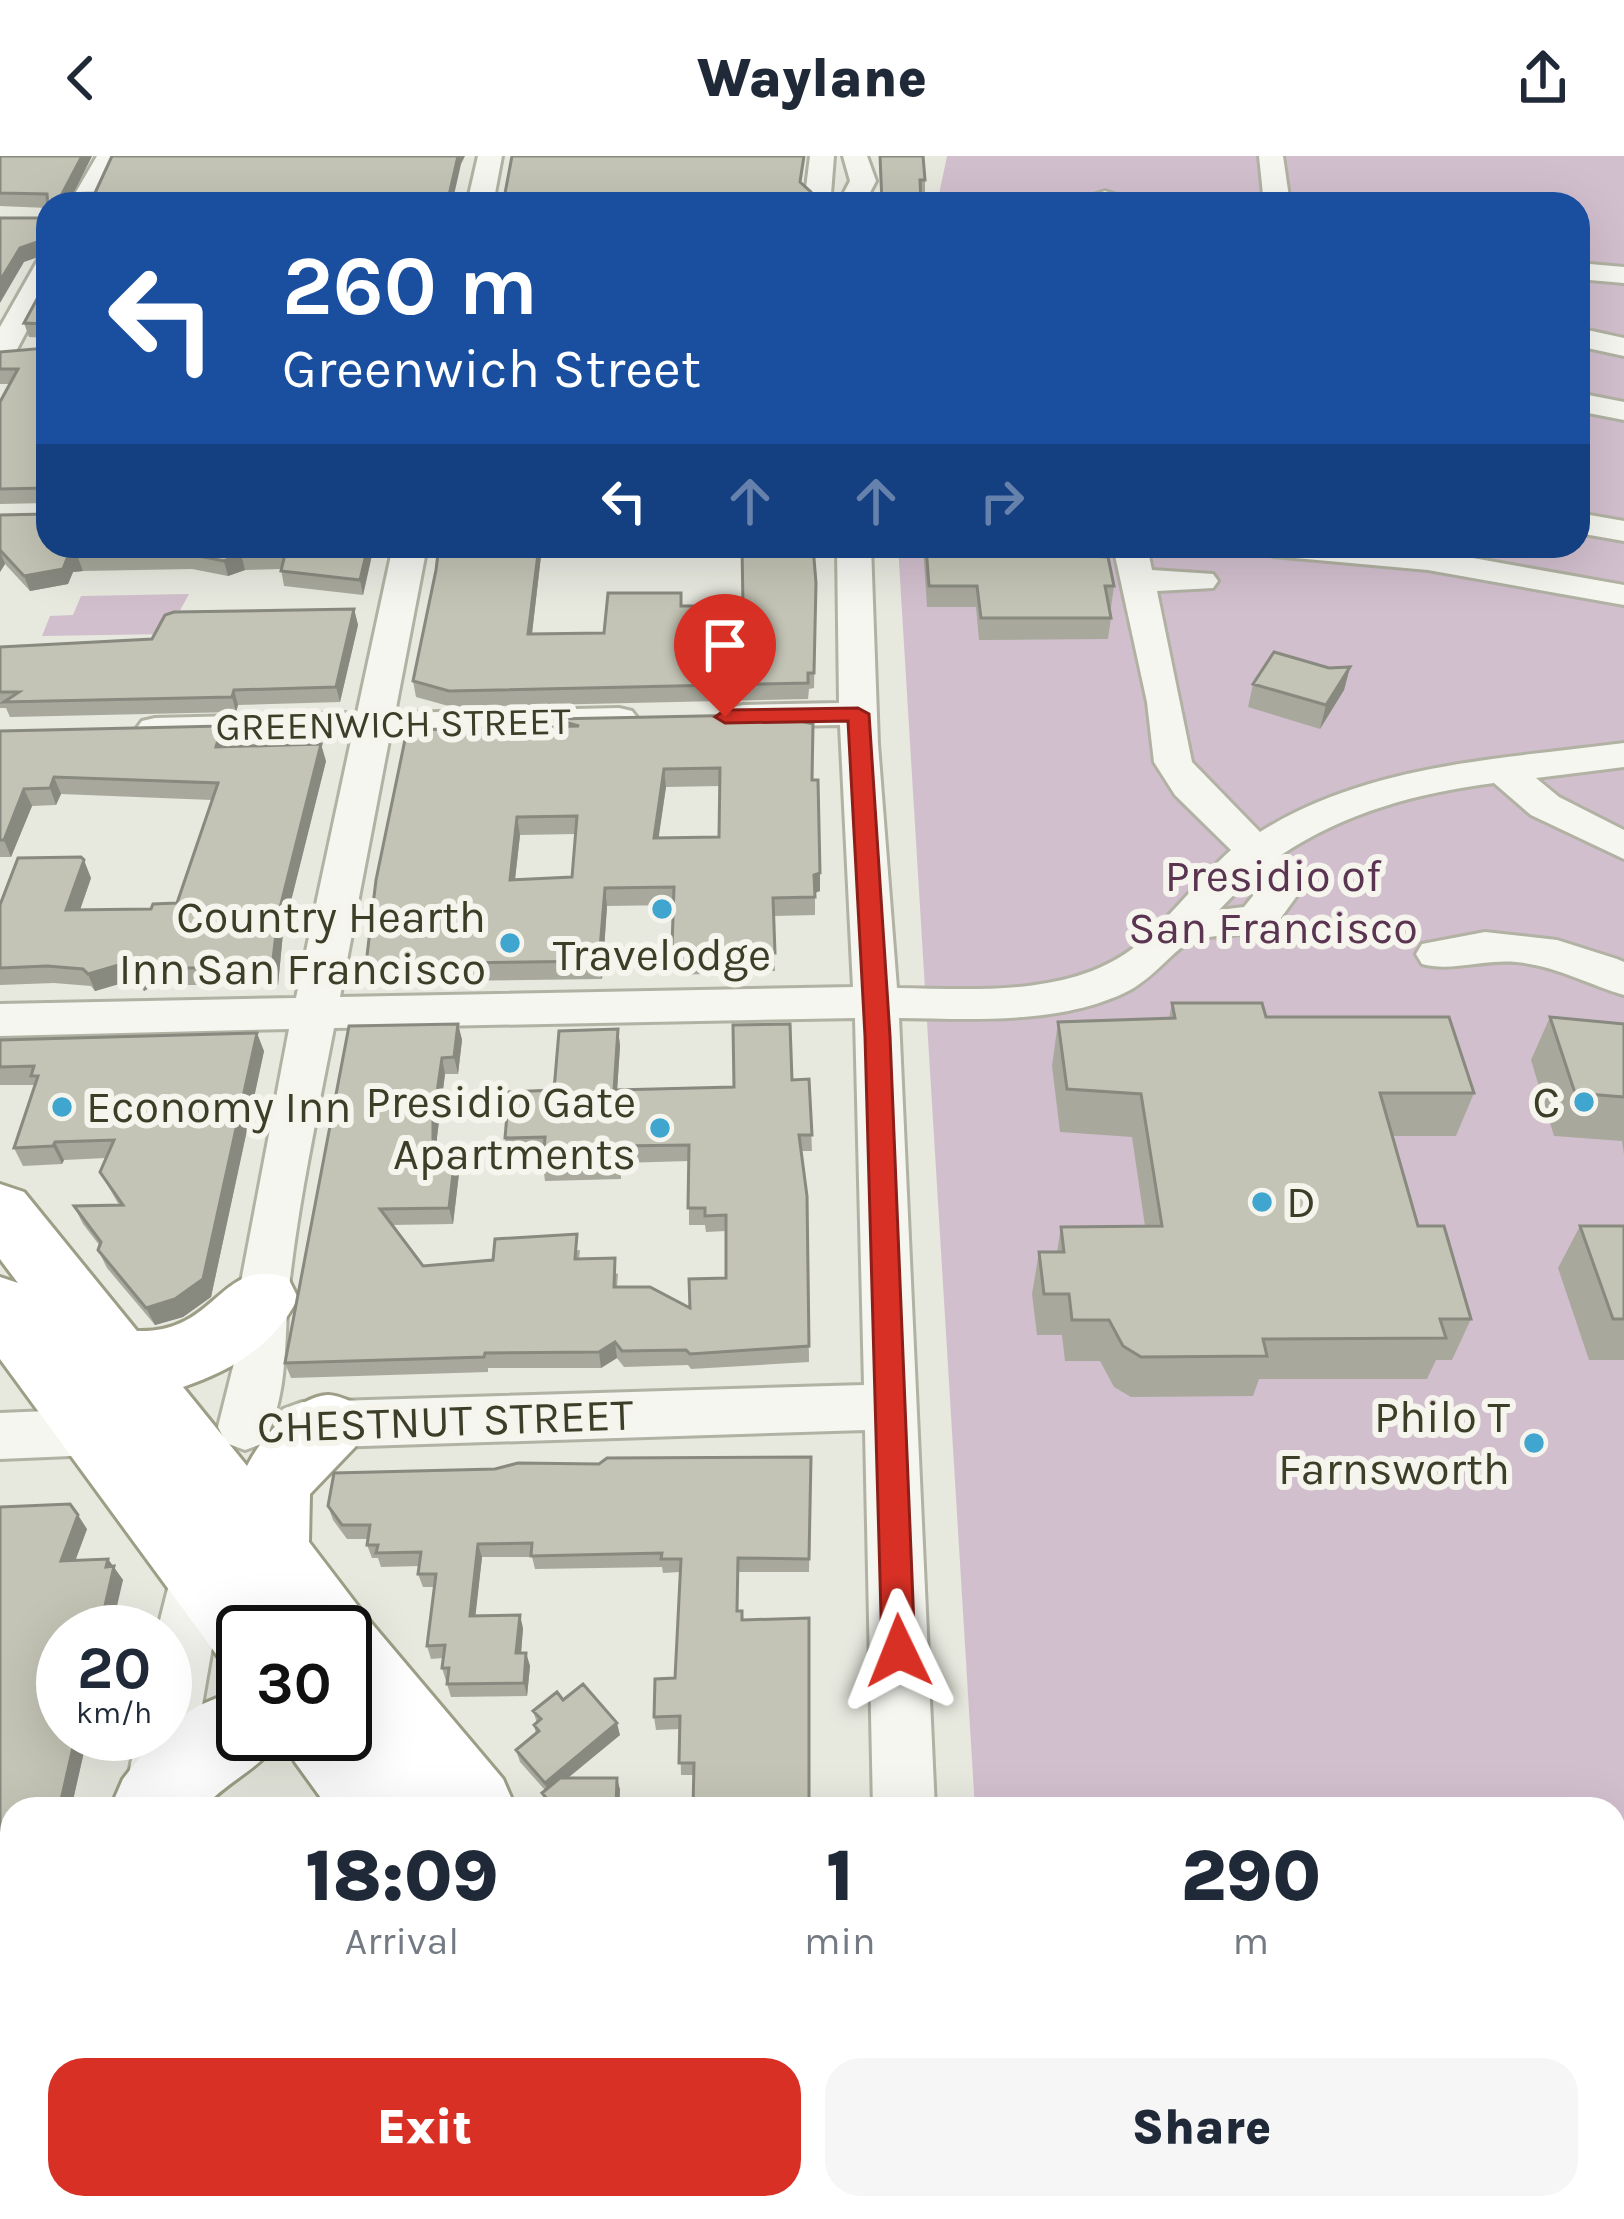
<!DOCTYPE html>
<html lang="en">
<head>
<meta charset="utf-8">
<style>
	body { margin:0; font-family:Karla,sans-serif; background:#f6f6f7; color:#1f2937; height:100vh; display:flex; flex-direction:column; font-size:45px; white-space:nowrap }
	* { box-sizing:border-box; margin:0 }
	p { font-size:39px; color:#747a83 }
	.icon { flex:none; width:66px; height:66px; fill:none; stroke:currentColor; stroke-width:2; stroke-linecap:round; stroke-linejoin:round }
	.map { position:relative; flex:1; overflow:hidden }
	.details { position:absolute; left:0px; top:1641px; width:1626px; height:423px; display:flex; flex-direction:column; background:#fff; border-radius:36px 36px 0 0; box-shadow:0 12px 48px #0002 }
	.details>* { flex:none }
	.top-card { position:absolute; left:36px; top:36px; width:1554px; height:366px; border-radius:36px; box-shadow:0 12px 48px #0002; background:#1a4fa0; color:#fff; overflow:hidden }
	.speed { position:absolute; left:36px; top:1449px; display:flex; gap:24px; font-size:60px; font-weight:700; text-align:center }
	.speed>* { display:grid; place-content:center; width:156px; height:156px; border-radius:50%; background:#fff; box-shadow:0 12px 48px #0002; line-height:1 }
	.speed small { font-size:30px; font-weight:400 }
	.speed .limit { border:6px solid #111; border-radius:18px; background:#fff; color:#111 }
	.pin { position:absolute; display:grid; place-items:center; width:102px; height:102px; color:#fff; margin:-123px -51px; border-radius:50% 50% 50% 0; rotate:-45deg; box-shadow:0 0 12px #0007 }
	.pin .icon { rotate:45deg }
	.me { position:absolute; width:132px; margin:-66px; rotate:358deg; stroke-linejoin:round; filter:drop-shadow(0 0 9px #0008) }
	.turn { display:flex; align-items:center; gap:42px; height:252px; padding:0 48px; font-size:54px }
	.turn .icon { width:156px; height:156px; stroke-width:2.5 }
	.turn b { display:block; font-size:84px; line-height:102px }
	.lanes { display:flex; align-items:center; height:114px; padding:0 48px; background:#0003; justify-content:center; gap:60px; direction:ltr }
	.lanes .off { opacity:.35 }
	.eta { display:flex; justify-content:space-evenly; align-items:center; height:204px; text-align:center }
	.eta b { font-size:72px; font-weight:800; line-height:84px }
	.action { display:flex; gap:24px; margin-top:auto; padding:24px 48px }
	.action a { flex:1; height:138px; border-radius:36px; background:#d93025; color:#fff; font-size:48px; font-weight:800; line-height:138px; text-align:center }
	.action a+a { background:#f6f6f7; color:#1f2937 }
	header { display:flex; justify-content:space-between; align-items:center; height:156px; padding:0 48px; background:#fff; font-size:54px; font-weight:800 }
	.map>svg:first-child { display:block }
	.green { fill:#d2bfce }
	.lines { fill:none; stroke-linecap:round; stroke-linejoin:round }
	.minor-casing { stroke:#b1b2a3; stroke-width:6 }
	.highway-casing { stroke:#9d9e85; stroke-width:6 }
	.minor { fill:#f5f6f0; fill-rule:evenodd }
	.highway { fill:#fff; fill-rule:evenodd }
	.wall { fill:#a8a99c; fill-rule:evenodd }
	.shaded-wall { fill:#88897f }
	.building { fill:#c3c4b5; stroke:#88897f; stroke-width:3; fill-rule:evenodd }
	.route { fill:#d93025; stroke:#8d1f18; stroke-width:3 }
	.poi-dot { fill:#40a6cf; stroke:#f5f5ed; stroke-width:4.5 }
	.labels { text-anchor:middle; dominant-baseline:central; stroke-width:12; stroke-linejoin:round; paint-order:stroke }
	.far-street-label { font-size:39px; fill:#3d3e27; stroke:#f5f5ed }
	.park-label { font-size:45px; fill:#5a3451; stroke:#f5f5ed }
	.poi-label { font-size:45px; fill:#3d3e27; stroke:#f5f5ed; text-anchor:end }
	.street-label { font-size:45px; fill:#3d3e27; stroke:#f5f5ed }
</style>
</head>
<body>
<header><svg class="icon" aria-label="back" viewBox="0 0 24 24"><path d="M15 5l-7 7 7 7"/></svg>Waylane<svg class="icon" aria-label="share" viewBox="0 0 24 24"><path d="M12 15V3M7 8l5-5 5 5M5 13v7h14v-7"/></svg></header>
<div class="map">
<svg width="1624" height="2063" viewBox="0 0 1624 2063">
	<rect width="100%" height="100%" fill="#e7e8de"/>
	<!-- green -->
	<path class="green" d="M947 0H1624V2063H1000L999 2052H1614V1653H975L898 390H1578V48H937Z
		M189 438 167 478 42 480 50 460 73 459 81 440Z"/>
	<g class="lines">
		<defs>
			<path id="minor" d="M97 0H121L95 48H69Z
				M478 0H502L493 48H467Z
				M810 0H834L831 38 839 46 850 25 843 0H867L876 25 864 48 809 45 805 40Z
				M1259 0H1283L1290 48H1264Z
				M1105 35 1114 38 1122 48H1096V38Z
				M48 102V135L15 197 0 206V171L38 104Z
				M1578 107 1624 111V127L1578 123Z
				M1578 172 1624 182V200L1578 190Z
				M1578 237 1624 246V264L1578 255Z
				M1578 357 1624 365V385L1578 377Z
				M393 390H427L395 557 619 552 632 555 638 563 632 571 619 574 390 579 340 841 853 831 840 569 743 571 730 568 724 560 730 552 743 549 839 547 837 390H871L878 588 897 832C973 833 1068 841 1132 793 1169 765 1197 724 1231 694L1175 639 1154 606 1147 546 1113 390H1147L1152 414 1213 418 1218 425 1213 432 1157 435 1192 606 1260 676C1368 608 1501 603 1624 587V611L1536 622 1559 641 1624 674V703L1531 659 1494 627C1417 637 1346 656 1281 699L1304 730 1272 774C1250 780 1206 777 1188 787 1172 796 1154 821 1130 834 1063 869 972 863 899 862L935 1653H873L865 1274 302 1292 283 1285 275 1269 283 1253 302 1246 864 1229 855 862 334 872C317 960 297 1052 288 1141 284 1192 288 1238 264 1287L245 1294 226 1287 218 1271 237 1195 238 1142 289 873 0 880V848L296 842 352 580 155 584 142 581 136 573 142 565 155 562 357 557ZM1253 719 1261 730 1244 751 1219 754Z
				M1256 390 1428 394 1624 429V449L1428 414 1273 400Z
				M1485 776 1557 784 1617 803 1624 806V839C1587 828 1556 810 1516 806 1485 803 1451 816 1422 808L1416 798 1422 788Z
				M118 1252 137 1259 145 1275 137 1291 118 1298 0 1303V1257Z
				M198 1385 218 1393 226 1411 184 1653H122L137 1578H165V1476H157L178 1393Z
				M0 1883H12V1951H0Z
				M36 2052H108L106 2063H34Z"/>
			<path id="highway" d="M0 1028 24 1036 137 1175C219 1178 219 1099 288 1122L298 1142C273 1191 232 1214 183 1231L247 1310C260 1284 296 1241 327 1239 335 1238 347 1244 355 1247L366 1269 355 1291 310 1338 309 1386 367 1462 503 1623 516 1653H329L295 1606 282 1578H345V1476H243V1511L219 1502 0 1203V1121L18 1127 0 1103Z
				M243 1531V1578H281C267 1611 226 1624 203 1653H110L123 1623 158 1578H165V1572L198 1550Z
				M629 2052H731L735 2063H634Z
				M737 2052H840L844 2063H742Z"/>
		</defs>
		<!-- minor casing -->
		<use href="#minor" class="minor-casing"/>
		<!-- highway casing -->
		<use href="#highway" class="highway-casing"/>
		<!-- minor -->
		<use href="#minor" class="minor"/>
		<!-- highway -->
		<use href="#highway" class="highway"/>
	</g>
	<!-- wall -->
	<path class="wall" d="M0 0H92L73 38 461 8 48 52 0 50Z
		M879 0 925 24V37H921V48L881 47Z
		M48 142V390H374L363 439 284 430 281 413 245 414 228 420 192 413 83 415 73 416 68 428 30 435 5 408 0 416V359L46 358V347L0 348V246L10 228H0V196L47 192V182L29 181 24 167Z
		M439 390H813L816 427 814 532 809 533 808 543 452 551 416 541 413 525 436 414ZM742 396 743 450H682L604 477 532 478 541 400Z
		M923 390H1101L1100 395 1057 396 1114 430 1111 452H1109L1111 462 1108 483 979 484 976 451H927Z
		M354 453 358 469 340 546 238 549 236 556 10 561 6 552H0V491L152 483Z
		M1350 511 1344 534 1320 573 1248 551 1253 528 1329 512Z
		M553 563 805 566 812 624 820 735 815 737V759L774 760 775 815 679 819 678 809H673L672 791 674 749 607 750 602 823 370 826 366 808 554 571ZM720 630 719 681 658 682 666 631ZM576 678 572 721 515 723 520 679Z
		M0 575 227 587 226 590 326 605 283 777 278 829H154L144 835 136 823 95 835 91 830 54 827 0 829V749L91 722 80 754 151 753 177 747 212 644 61 638 56 649 32 650 11 701H0Z
		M1172 847 1266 861 1474 937 1456 980H1392L1418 1070 1471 1163 1452 1204H1436L1427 1223H1259L1253 1240 1131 1241 1114 1231 1100 1205H1065L1062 1179H1037L1032 1138 1039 1096H1057L1061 1071 1145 1070 1132 981 1060 976 1052 910 1058 866 1169 862Z
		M1550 861 1624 868V999L1622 985 1554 980 1531 904Z
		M458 868 462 884 458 918H445L437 981V992H456L460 1009 453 1068 392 1069 423 1110 580 1094 579 1103 618 1118 617 1131 690 1152 726 1122V1075L706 1076 705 1069H689V1005L621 1007V1023L545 1025 543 1009V998H508L505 982 618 873 620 890 617 934 734 931 809 923 812 995H801L807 1040 809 1206 691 1213 688 1209 624 1211 617 1202 601 1212H488V1216L291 1222 285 1207Z
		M0 884 264 895 211 1141 183 1161 155 1169 107 1112 98 1094 100 1090 83 1068 74 1050 119 1049 100 1016 106 1002 64 1004 62 1008 23 1010 14 992 35 929H0Z
		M1580 1070H1624V1204H1589L1558 1112Z
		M811 1301 809 1416H739L694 1619H681L680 1573 656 1574 654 1561 675 1522 680 1416 663 1417 662 1411 535 1413 532 1401H482L475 1460 523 1472 521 1497H526L530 1510 527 1540 451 1541 442 1512 443 1502 431 1503 427 1490 434 1431H423L418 1418 419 1410 381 1411 378 1402H372L367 1389 368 1383H347L333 1364 328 1350 599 1308Z
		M0 1351 87 1373 75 1405 108 1403 123 1424 63 1578H88L71 1653H12V1735H0Z
		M563 1544 620 1579 568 1622H617L620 1634 619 1653H549L546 1648 542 1637 545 1634 520 1606 516 1594 536 1578 534 1569 537 1567 533 1555Z
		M12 1758V1834H0V1761Z"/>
	<!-- shaded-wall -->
	<path class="shaded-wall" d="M82 0H92L68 48 62 38Z
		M458 0H465L461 8 452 48H447Z
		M43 84 47 98 24 106 0 147V125L20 92Z
		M368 390H374L363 439 360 424Z
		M539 390 541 400 530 494 528 478Z
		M0 395 5 408 0 416Z
		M241 398 245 414 228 420 224 405Z
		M77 399 83 415 73 416 68 428 30 435 24 420 68 400Z
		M354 453 358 469 340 546 336 531Z
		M1350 511 1344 534 1320 573 1326 549Z
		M234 534 238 549 236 556 232 541Z
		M222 570 227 587 221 608 216 591Z
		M321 588 326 605 283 777 278 829 272 812 278 760Z
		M664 613 666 631 656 700 654 682Z
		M54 621 61 638 56 649 50 632Z
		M24 633 32 650 11 701 4 684Z
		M517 661 520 679 513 741 510 724Z
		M84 704 91 722 74 771 66 754Z
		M820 717V735L814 737V719Z
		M605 732 607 750 602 823 599 805Z
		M129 806 136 823 95 835 88 818Z
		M147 812 154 829 144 835 138 818Z
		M458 868 462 884 458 918 454 901Z
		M618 873 620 890 616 951 614 934Z
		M257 877 264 895 211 1141 183 1161 155 1169 146 1152Z
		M442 902 445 918 437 981V1009L433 992V964Z
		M55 986 64 1004 62 1008 53 990Z
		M456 992 460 1009 453 1068 449 1052Z
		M615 1186 617 1202 601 1212 599 1196Z
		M78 1359 87 1373 70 1419 61 1405Z
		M478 1388 482 1401 474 1473 470 1460Z
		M108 1403 123 1424 111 1476H99Z
		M520 1459 523 1472 520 1510 516 1497Z
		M526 1497 530 1510 527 1540 524 1527Z
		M617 1567 620 1579 548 1638 545 1627Z
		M76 1578H88L71 1653H59Z
		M617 1622 620 1634 619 1653H616Z"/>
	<!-- building -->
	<path class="building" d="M0 0H82L62 38 95 37 112 0H458L447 48H48V53L47 38 0 37Z
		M512 0H804L800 26 811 36 812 48H503Z
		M880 0H923L925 24H920L921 48H877L882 47Z
		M48 58V91L43 84 20 92 0 125V62H44Z
		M48 142V390H368L360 424 281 415 285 398H241L224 405 188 398 77 399 68 400 63 413 24 420 0 394V359L46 358V332L0 333V246L18 213H0V196L47 192 46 168 24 167 37 143Z
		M439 390H539L528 478 604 477 608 437H681V450H743L742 390H813L816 427 814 517H808V527L449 535 413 525 436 414Z
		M926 390H1051L1058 398 1108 401 1114 430H1105L1111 462H981L977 430H929Z
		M354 453 336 531 234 534 232 541 4 546 19 536H0V491L152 483 165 459 174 456Z
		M1274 496 1329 512 1350 511 1326 549 1253 528Z
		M805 558V566L813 568 812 624H818L820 717 814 719 815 741 773 742 775 797 677 801V791H672L674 731 605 732 599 805 366 808 376 724 407 574 579 570 553 563ZM720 612 719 681 654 682 664 613ZM577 660 572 721 510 724 517 661Z
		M222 570 216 591 321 588 278 760 272 812H147L138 818 129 806 88 818 83 813 47 810 0 812V749L18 702 81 701 84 704 66 754 151 753 153 748 177 747 218 627 54 621 50 632 24 633 4 684H0V575Z
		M1172 847H1262L1266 861H1449L1474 937H1380L1418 1070H1444L1471 1163H1440L1446 1182 1263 1183 1267 1200 1141 1201 1123 1190 1109 1164H1072L1069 1138H1044L1039 1096H1064L1061 1071 1162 1070 1141 938 1067 933 1058 866 1175 862Z
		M1550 861 1624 868V941L1575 937Z
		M458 868 454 901 442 902 433 964V992H456L449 1052 380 1053 423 1110 493 1104 495 1083 577 1078 575 1103 615 1102 614 1131H650L690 1152 689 1123 726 1122V1059L705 1060V1052H688L689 989 619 990V1007L543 1009 545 981 505 982 509 936 554 934 559 875 618 873 614 934 734 931 733 869 790 868 792 924 809 923 812 979H799L807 1040 809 1190 690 1198 686 1194 622 1195 615 1186 599 1196 485 1197 484 1201 285 1207 349 870Z
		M257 877 203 1123 175 1143 146 1152 98 1094 101 1086 74 1050 123 1049 100 1016 114 984 55 986 53 990 14 992 38 920H31L34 910 0 911V884Z
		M1580 1070H1624V1163H1613Z
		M811 1301 809 1403 738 1402 737 1455H742V1464L809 1462V1653H693L694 1607H679L680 1560 654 1561 655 1523 675 1522 681 1403H661L662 1397 531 1400 532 1387 478 1388 470 1460 520 1459 516 1497H526L524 1527 447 1528 449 1512H442L445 1489 427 1490 436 1418H418L421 1396 376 1397 378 1389H367L370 1369H342L328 1350 334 1317 495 1313 518 1307 599 1308 607 1302Z
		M70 1348 78 1359 61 1405 108 1403 106 1411 114 1410 99 1476H63V1578H76L59 1653H12V1723L0 1724V1351Z
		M583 1528 617 1567 545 1627 516 1594 539 1575 534 1569 541 1563 533 1555 557 1536 563 1544Z
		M560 1622H617L616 1653H556L542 1637Z
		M262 1645 268 1653H218L219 1646Z
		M12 1758V1823L0 1824V1761Z
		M149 2052H293L301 2063H147Z
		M352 2052H534L533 2063H350Z"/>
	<!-- route -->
	<path class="route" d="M858 552 869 558 890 880 915 1495 911 1506 899 1510 887 1506 882 1495 865 880 848 565 725 567 715 561 725 554Z"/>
	<!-- markers -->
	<g class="poi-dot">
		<circle cx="662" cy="753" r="12"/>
		<circle cx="510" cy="787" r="12"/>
		<circle cx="1584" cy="946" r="12"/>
		<circle cx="62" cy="951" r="12"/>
		<circle cx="660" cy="972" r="12"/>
		<circle cx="1262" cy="1046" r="12"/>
		<circle cx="1534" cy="1287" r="12"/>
	</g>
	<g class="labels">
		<!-- far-street labels -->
		<g class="far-street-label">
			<text transform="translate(393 568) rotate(-1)">GREENWICH STREET</text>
		</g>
		<!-- park labels -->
		<g class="park-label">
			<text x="1273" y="720">Presidio of<tspan x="1273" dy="52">San Francisco</tspan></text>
		</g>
		<!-- poi labels -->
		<g class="poi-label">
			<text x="486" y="761">Country Hearth<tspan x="486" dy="52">Inn San Francisco</tspan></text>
			<text x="662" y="799" text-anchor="middle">Travelodge</text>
			<text x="636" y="946">Presidio Gate<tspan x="636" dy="52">Apartments</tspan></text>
			<text x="1560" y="946">C</text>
			<text x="86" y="951" text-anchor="start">Economy Inn</text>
			<text x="1286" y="1046" text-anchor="start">D</text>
			<text x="1510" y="1261">Philo T<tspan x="1510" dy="52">Farnsworth</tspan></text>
		</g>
		<!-- street labels -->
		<g class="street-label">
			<text transform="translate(445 1265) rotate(-2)">CHESTNUT STREET</text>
		</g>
	</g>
</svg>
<div class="speed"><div>20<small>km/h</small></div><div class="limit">30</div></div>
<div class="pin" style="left:725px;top:561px;background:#d93025"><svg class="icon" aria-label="arrive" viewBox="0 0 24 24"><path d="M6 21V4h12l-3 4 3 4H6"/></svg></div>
<svg class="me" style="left:899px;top:1495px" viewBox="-20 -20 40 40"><path d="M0-17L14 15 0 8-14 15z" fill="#d93025" stroke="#fff" stroke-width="4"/></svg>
<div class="top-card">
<div class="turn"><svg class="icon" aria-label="left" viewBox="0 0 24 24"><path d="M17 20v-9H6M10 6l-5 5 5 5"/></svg><div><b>260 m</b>Greenwich Street</div></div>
<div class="lanes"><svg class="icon" aria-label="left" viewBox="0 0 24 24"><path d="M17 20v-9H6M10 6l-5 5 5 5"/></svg><svg class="icon off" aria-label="ahead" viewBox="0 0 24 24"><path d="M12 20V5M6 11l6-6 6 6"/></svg><svg class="icon off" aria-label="ahead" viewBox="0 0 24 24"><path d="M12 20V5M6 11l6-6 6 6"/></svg><svg class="icon off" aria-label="right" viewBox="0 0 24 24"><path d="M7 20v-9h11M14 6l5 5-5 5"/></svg></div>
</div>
<section class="details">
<div class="eta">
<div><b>18:09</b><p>Arrival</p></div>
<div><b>1</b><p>min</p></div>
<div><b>290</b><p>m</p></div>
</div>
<div class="action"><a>Exit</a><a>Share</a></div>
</section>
</div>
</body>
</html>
